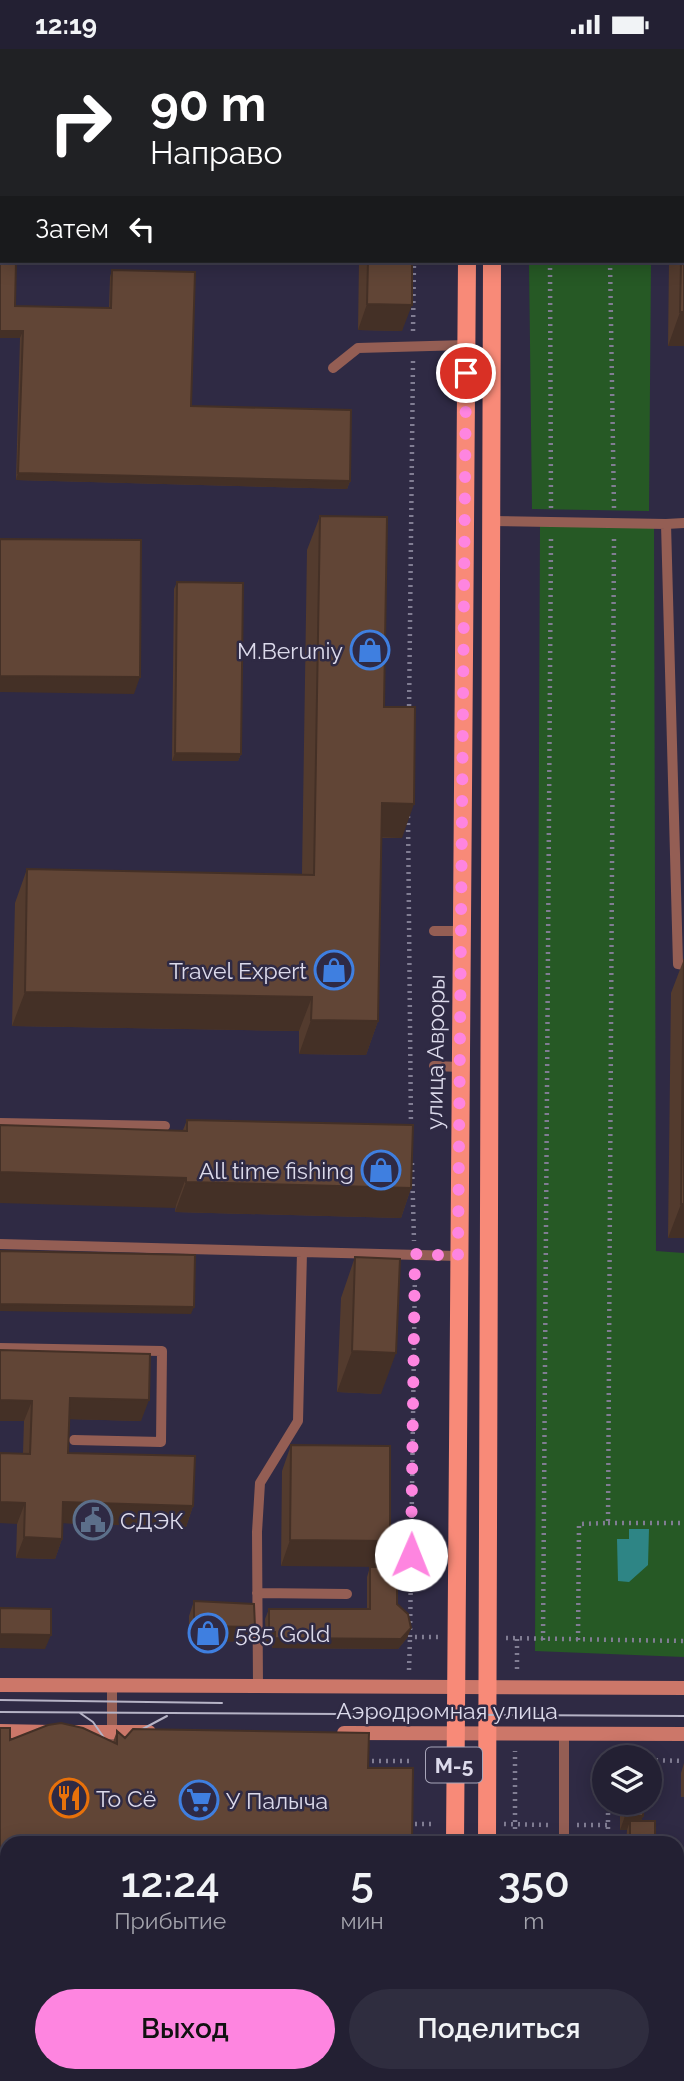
<!DOCTYPE html>
<html lang="ru">
<head>
<meta charset="utf-8">
<style>
	body { margin:0; font-family:Raleway,sans-serif; background:#2f2d3f; color:#f1f3f6; height:100vh; display:flex; flex-direction:column; font-size:26px; white-space:nowrap }
	* { box-sizing:border-box; margin:0 }
	p { font-size:23px; color:#a3a3ac }
	.icon { flex:none; width:38px; height:38px; fill:none; stroke:currentColor; stroke-width:2; stroke-linecap:round; stroke-linejoin:round }
	.map { position:relative; flex:1; overflow:hidden }
	.panel { position:absolute; left:0px; top:1787px; width:684px; height:247px; display:flex; flex-direction:column; background:#232033; border-radius:21px 21px 0 0; box-shadow:0 4px 18px #0003,0 0 0 2px #403e4e }
	.panel>* { flex:none }
	.top-card { position:absolute; left:0px; top:0px; width:684px; height:214px; box-shadow:0 4px 18px #0003,0 0 0 2px #403e4e; background:#202124; color:#fff; overflow:hidden }
	.tools { position:absolute; left:592px; top:1696px; display:grid; gap:14px }
	.tools a { display:grid; place-items:center; width:70px; height:70px; border-radius:50%; background:#232033; box-shadow:0 4px 18px #0003,0 0 0 2px #403e4e; font-size:35px }
	.pin { position:absolute; display:grid; place-items:center; width:60px; height:60px; color:#fff; margin:-30px; border:4px solid #fff; border-radius:50%; box-shadow:0 2px 7px #0007 }
	.me { position:absolute; width:77px; margin:-38px; rotate:1deg; stroke-linejoin:round; filter:drop-shadow(0 0 5px #0008) }
	.turn { display:flex; align-items:center; gap:24px; height:147px; padding:0 35px; font-size:32px }
	.turn .icon { width:91px; height:91px; stroke-width:2.5 }
	.turn b { display:block; font-size:49px; line-height:60px }
	.then { display:flex; align-items:center; height:66px; padding:0 35px; background:#0003; gap:14px; font-size:26px }
	.eta { display:flex; justify-content:space-evenly; align-items:center; height:119px; text-align:center }
	.eta b { font-size:42px; font-weight:600; line-height:49px }
	.action { display:flex; gap:14px; margin-top:auto; padding:14px 35px }
	.action a { flex:1; height:80px; border-radius:42px; background:#fe85e0; color:#111; font-size:28px; font-weight:600; line-height:80px; text-align:center }
	.action a+a { background:#2f2d3f; color:#f1f3f6 }
	.status { display:flex; justify-content:space-between; align-items:center; height:49px; padding:0 35px; background:#232033; direction:ltr }
	.status svg { height:19px; fill:currentColor }
	.map>svg:first-child { display:block }
	.green { fill:#265925 }
	.water { fill:#2e8585 }
	.lines { fill:none; stroke-linecap:round; stroke-linejoin:round }
	.path { stroke:#817d93; stroke-width:4.5; stroke-dasharray:2 5; stroke-linecap:butt }
	.service { stroke:#945e54; stroke-width:10 }
	.secondary { stroke:#cc7769; stroke-width:14 }
	.primary { stroke:#f88a78; stroke-width:18 }
	.tram { stroke:#b6b3c6; stroke-width:2 }
	.wall { fill:#533b2e }
	.shaded-wall { fill:#443026 }
	.building { fill:#614536; stroke:#443026; stroke-width:2 }
	.route { stroke:#fe85e0; stroke-width:12; stroke-dasharray:0 21.6 }
	.labels { text-anchor:middle; dominant-baseline:central; stroke-width:5; stroke-linejoin:round; paint-order:stroke }
	.shield { fill:#2f2a44; stroke:#a8a5b9; stroke-width:2 }
	.shield-label { font-size:21px; font-weight:bold; fill:#dcdaeb }
	.poi-label { font-size:23px; fill:#dcdaeb; stroke:#2f2a44; text-anchor:start }
	.street-label { font-size:23px; fill:#dcdaeb; stroke:#2f2a44 }
</style>
</head>
<body>
<div class="status"><b>12:19</b><svg viewBox="0 0 49 12"><path d="M0 12V9h3v3zM5 12V6h3v6zM10 12V3h3v9zM15 12V0h3v12zM26 1h20v11H26zM47 4h2v5h-2z"/></svg></div>
<div class="map">
<svg width="684" height="2032" viewBox="0 0 684 2032">
	<rect width="100%" height="100%" fill="#2f2a44"/>
	<!-- green -->
	<path class="green" d="M529 212H651L649 462 532 460Z
		M540 476 654 478 656 1202 684 1204V1608L535 1602Z"/>
	<!-- water -->
	<path class="water" d="M629 1480H649L648 1516 629 1533 618 1532 617 1490H629Z"/>
	<g class="lines">
		<!-- path -->
		<path class="path" d="M415 0V2
			M549 0V2
			M607 0V2
			M550 212 551 460
			M610 212 614 459
			M413 282 414 212
			M409 664 413 312
			M408 767 411 1080
			M412 1114 414 1192
			M415 1222 410 1588H438
			M608 1474H684
			M506 1589 684 1592
			M517 1590V1620
			M543 1591 551 489
			M578 1591 579 1475 608 1474 614 489
			M409 1621 410 1588
			M649 1711 684 1712
			M365 1712H409
			M408 1775H436
			M504 1775 548 1776
			M577 1776H608
			M515 1794V1702
			M608 1794V1754
			M677 1894 684 1883
			M605 2026V2032"/>
		<!-- service -->
		<path class="service" d="M333 319 358 299 466 296
			M491 472 666 475
			M684 474 666 475 678 915 684 916
			M434 882H461
			M434 1017 460 1018
			M0 1074 165 1077
			M0 1195 458 1207
			M0 1299 162 1302 161 1393 74 1391
			M257 1544 347 1545
			M258 1637 257 1483 260 1434 298 1372 302 1203
			M564 1684V1794
			M112 1706V1636
			M677 2025H684
			M565 2026V2032"/>
		<!-- secondary -->
		<path class="secondary" d="M0 1636 684 1639
			M0 1682 51 1683
			M75 1683H149
			M344 1684 684 1685"/>
		<!-- primary -->
		<path class="primary" d="M469 2V0
			M493 2V0
			M455 1794 467 212
			M487 1794 492 212
			M457 2026V2032
			M488 2026V2032"/>
		<!-- tram -->
		<path class="tram" d="M0 1651 222 1654
			M0 1663 684 1667
			M80 1664 93 1673 116 1706
			M128 1695 137 1683 167 1667"/>
	</g>
	<!-- wall -->
	<path class="wall" d="M683 18 684 297H668L669 212H682Z
		M0 60 15 257 109 259 110 228 112 221 191 357 350 432 347 440 16 431 20 289H0Z
		M359 212H412L402 282 358 281Z
		M320 467 384 658 402 789H381L378 972 366 1006 299 1005V982L12 977 15 854 27 820 302 825 307 501Z
		M177 533 241 705 238 712H172L174 540Z
		M684 910V1189H668L671 944Z
		M187 1071 411 1139 401 1169 175 1163 183 1081Z
		M355 1208 381 1345 337 1343 341 1249Z
		M0 1301 141 1372 69 1370 68 1404 193 1457 186 1478 63 1474 62 1490 55 1510 16 1509 17 1475 23 1404 24 1372Z
		M291 1396 390 1492 281 1517 282 1422Z
		M370 1518 397 1555 411 1579 407 1589 398 1600 272 1599V1593H266L265 1570 269 1560H367V1528Z
		M194 1552 255 1578 250 1593 189 1591V1567Z
		M117 1682 125 1689 7 2026 0 2032 10 1691 113 1693Z
		M684 1714V1748H681V1724Z
		M620 1754H643V1767L641 1772 655 1794H626L627 1781H620Z
		M684 1889V2000L682 2002 677 1999V1901Z"/>
	<!-- shaded-wall -->
	<path class="shaded-wall" d="M367 255 412 256 402 282 358 281Z
		M680 263H684V297H668Z
		M0 282H23L20 289H0Z
		M18 424 350 432 347 440 16 431Z
		M0 627 140 628 134 645 0 643Z
		M175 704 241 705 238 712H172Z
		M382 754 414 755 402 789 369 788Z
		M25 943 312 948 299 982 12 977Z
		M311 971 378 972 366 1006 299 1005Z
		M0 1123 186 1129 175 1159 0 1154Z
		M186 1133 411 1139 401 1169 175 1163Z
		M681 1155H684V1189H668Z
		M0 1255 194 1258 191 1265 0 1262Z
		M352 1302 396 1304 381 1345 337 1343Z
		M70 1349 149 1351 141 1372 62 1370Z
		M0 1351 32 1352 24 1372H0Z
		M0 1453 25 1454 17 1475 0 1474Z
		M63 1453 193 1457 186 1478 56 1474Z
		M24 1488 62 1490 55 1510 16 1509Z
		M290 1491 390 1492 380 1518 281 1517Z
		M194 1577 255 1578 250 1593 189 1591Z
		M411 1579 407 1589 398 1600 272 1599 275 1589Z
		M269 1583H275L272 1593H266Z
		M0 1585 51 1586 45 1600 0 1599Z
		M625 1767H643L638 1781 630 1772 627 1781H620Z"/>
	<!-- building -->
	<path class="building" d="M683 18H684V263H680L681 212H682Z
		M0 60H2V212H16L15 257 111 259 112 221 195 223 191 357 351 361 350 432 18 424 23 282H0Z
		M368 212H412V256L367 255Z
		M320 467 387 468 384 658H415L414 755 382 754 378 972 311 971 312 948 25 943 27 820 314 826Z
		M0 490 141 491 140 628 0 627Z
		M177 533 243 534 241 705 175 704Z
		M684 910V1155H681Z
		M187 1071 413 1076 411 1139 186 1133V1129L0 1123V1076L187 1082Z
		M0 1202 195 1206 194 1258 0 1255Z
		M355 1208 400 1210 396 1304 352 1302Z
		M0 1301 150 1305 149 1351 70 1349 68 1404 195 1407 193 1457 63 1453 62 1490 24 1488 25 1454 0 1453V1404L30 1405 32 1352 0 1351Z
		M291 1396 390 1397V1492L290 1491Z
		M370 1518H397V1555L408 1565 411 1579 401 1590 275 1589V1583H269V1560H370Z
		M194 1552 254 1555 255 1578 194 1577Z
		M0 1559 51 1560V1586L0 1585Z
		M61 1674 83 1679 117 1695V1682L125 1689 133 1680 369 1684 368 1719H413L412 1794H7V2026H408V2032H0V1679H10V1691L48 1676Z
		M625 1754H643V1767H625Z
		M630 1772H655V1794H630Z
		M684 1889V1962L677 1958V1901Z"/>
	<g class="lines">
		<!-- route -->
		<path class="route" d="M411 1506 415 1205 458 1207 466 324"/>
	</g>
	<!-- icons -->
	<defs>
		<symbol id="shop-ring" viewBox="-11 -11 22 22"><circle r="9.5" fill="#2f2a44" stroke="#3f7fe0" stroke-width="1.5"/><path d="M-5-2.5h2.3a2.7 3.5 0 0 1 5.4 0H5L5.5 6h-11ZM-1.5-2.5h3a1.5 2.3 0 0 0-3 0Z" fill="#3f7fe0"/></symbol>
		<symbol id="civic-ring" viewBox="-11 -11 22 22"><circle r="9.5" fill="#2f2a44" stroke="#5c6f8a" stroke-width="1.5"/><path d="M-.6-6.5H3V-4.5H.6V-3L4-1V1h2V6H-6V1h2V-1L-.6-3ZM-1.2 2.5V6h2.4V2.5Z" fill="#5c6f8a"/></symbol>
		<symbol id="restaurant-ring" viewBox="-11 -11 22 22"><circle r="9.5" fill="#2f2a44" stroke="#e8710a" stroke-width="1.5"/><path d="M-5-6h1v4h1v-4h1v4h1v-4h1v5L-1.5 .5V6h-2V.5L-5-1ZM5-6V6H3V1.5H1.5Q1.5-4 5-6Z" fill="#e8710a"/></symbol>
		<symbol id="supermarket-ring" viewBox="-11 -11 22 22"><circle r="9.5" fill="#2f2a44" stroke="#3f7fe0" stroke-width="1.5"/><path d="M-6-5.5h2.5l.6 2H6L4.5 2H-2.5L-4.4-4H-6ZM-1.5 3.2a1.3 1.3 0 1 0 .1 0ZM3 3.2a1.3 1.3 0 1 0 .1 0Z" fill="#3f7fe0"/></symbol>
	</defs>
	<g fill-rule="evenodd">
		<use href="#shop-ring" x="348" y="579" width="44" height="44"/>
		<use href="#shop-ring" x="312" y="899" width="44" height="44"/>
		<use href="#shop-ring" x="359" y="1099" width="44" height="44"/>
		<use href="#civic-ring" x="71" y="1449" width="44" height="44"/>
		<use href="#shop-ring" x="186" y="1562" width="44" height="44"/>
		<use href="#restaurant-ring" x="47" y="1727" width="44" height="44"/>
		<use href="#supermarket-ring" x="177" y="1729" width="44" height="44"/>
	</g>
	<g class="labels">
		<!-- shield labels -->
		<rect class="shield" x="426" y="1698.5" width="56" height="35" rx="5"/>
		<g class="shield-label">
			<text x="454" y="1716">М-5</text>
		</g>
		<!-- poi labels -->
		<g class="poi-label">
			<text x="343" y="601" text-anchor="end">M.Beruniy</text>
			<text x="307" y="921" text-anchor="end">Travel Expert</text>
			<text x="354" y="1121" text-anchor="end">All time fishing</text>
			<text x="120" y="1471">СДЭК</text>
			<text x="235" y="1584">585 Gold</text>
			<text x="96" y="1749">То Сё</text>
			<text x="226" y="1751">У Палыча</text>
		</g>
		<!-- street labels -->
		<g class="street-label">
			<text transform="translate(435 1003) rotate(-89)">улица Авроры</text>
			<text x="447" y="1661">Аэродромная улица</text>
		</g>
	</g>
</svg>
<div class="tools">
<a><svg class="icon" aria-label="layers" viewBox="0 0 24 24"><path d="M12 4l9 5-9 5-9-5zM3 14l9 5 9-5"/></svg></a>
</div>
<div class="pin" style="left:466px;top:324px;background:#d93025"><svg class="icon" aria-label="arrive" viewBox="0 0 24 24"><path d="M6 21V4h12l-3 4 3 4H6"/></svg></div>
<svg class="me" style="left:411px;top:1506px" viewBox="-20 -20 40 40"><circle r="19" fill="#fff"/><path d="M0-13L10 11 0 6-10 11z" fill="#fe85e0"/></svg>
<div class="top-card">
<div class="turn"><svg class="icon" aria-label="right" viewBox="0 0 24 24"><path d="M7 20v-9h11M14 6l5 5-5 5"/></svg><div><b>90 m</b>Направо</div></div>
<div class="then">Затем<svg class="icon" aria-label="left" viewBox="0 0 24 24"><path d="M17 20v-9H6M10 6l-5 5 5 5"/></svg></div>
</div>
<section class="panel">
<div class="eta">
<div><b>12:24</b><p>Прибытие</p></div>
<div><b>5</b><p>мин</p></div>
<div><b>350</b><p>m</p></div>
</div>
<div class="action"><a>Выход</a><a>Поделиться</a></div>
</section>
</div>
</body>
</html>
